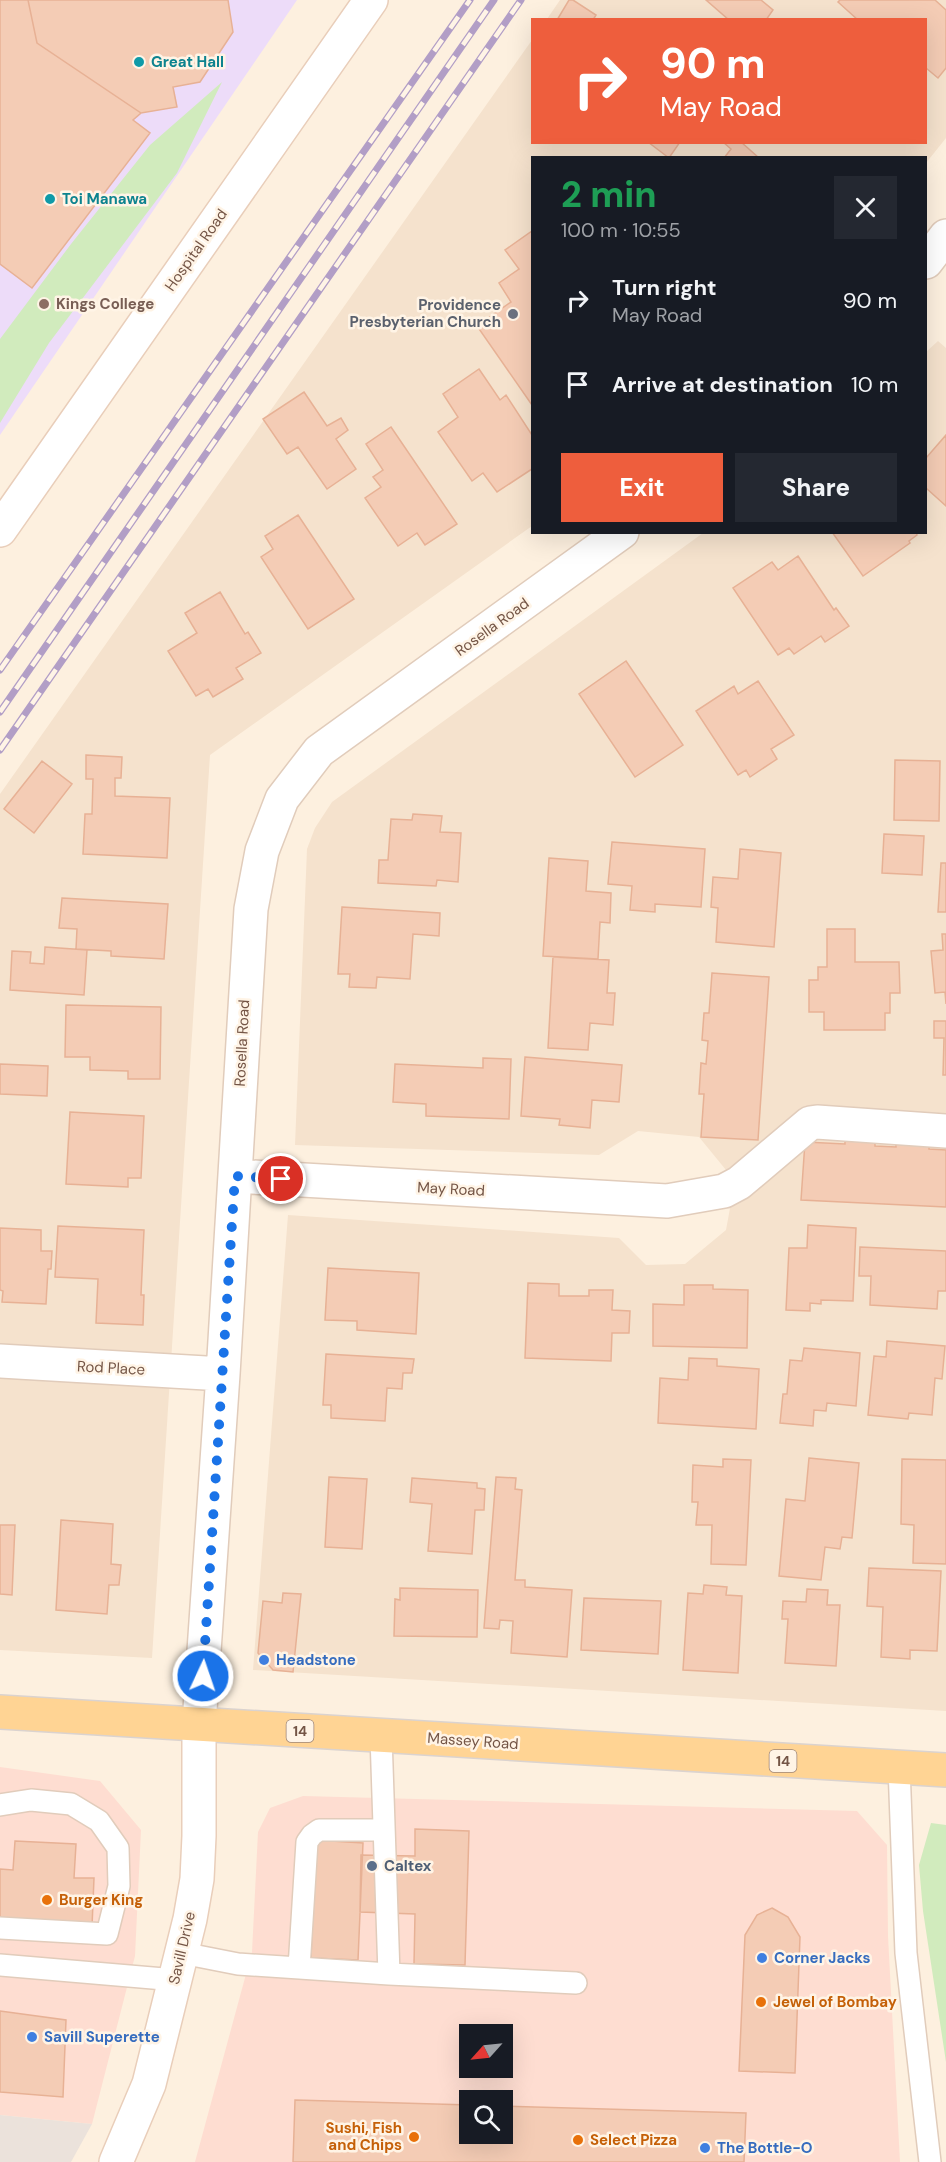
<!DOCTYPE html>
<html lang="en">
<head>
<meta charset="utf-8">
<style>
	body { margin:0; font-family:"DM Sans",sans-serif; background:#242831; color:#f1f3f6; height:100vh; display:flex; flex-direction:column; font-size:22px; white-space:nowrap }
	* { box-sizing:border-box; margin:0 }
	p { font-size:20px; color:#9ea1a6 }
	.icon { flex:none; width:33px; height:33px; fill:none; stroke:currentColor; stroke-width:2; stroke-linecap:round; stroke-linejoin:round }
	.map { position:relative; flex:1; overflow:hidden }
	.side { position:absolute; left:531px; top:156px; width:396px; height:378px; display:flex; flex-direction:column; background:#171b24; border-radius:0px; box-shadow:0 6px 24px #0002 }
	.side>* { flex:none }
	.hud { position:absolute; left:531px; top:18px; width:396px; height:126px; border-radius:0px; box-shadow:0 6px 24px #0002; background:#ee5e3d; color:#fff; overflow:hidden }
	.needle { width:39px; rotate:243deg }
	.tools { position:absolute; left:459px; top:2024px; display:grid; gap:12px }
	.tools a { display:grid; place-items:center; width:54px; height:54px; border-radius:0px; background:#171b24; box-shadow:0 6px 24px #0002; font-size:30px }
	.pin { position:absolute; display:grid; place-items:center; width:51px; height:51px; color:#fff; margin:-26px; border:3px solid #fff; border-radius:50%; box-shadow:0 2px 6px #0007 }
	.me { position:absolute; width:66px; margin:-33px; rotate:3deg; stroke-linejoin:round; filter:drop-shadow(0 0 4px #0008) }
	.turn { display:flex; align-items:center; gap:21px; height:126px; padding:0 30px; font-size:27px }
	.turn .icon { width:78px; height:78px; stroke-width:2.5 }
	.turn b { display:block; font-size:42px; line-height:51px }
	.round { display:grid; place-items:center; flex:none; width:63px; height:63px; border-radius:0px; background:#242831 }
	.overview { display:flex; align-items:center; justify-content:space-between; height:102px; padding:0 30px }
	h1 { font-size:36px; font-weight:800; line-height:45px; color:#1e9e55 }
	.primary-button { display:flex; gap:12px; margin-top:auto; padding:12px 30px }
	.primary-button a { flex:1; height:69px; border-radius:0px; background:#ee5e3d; color:#fff; font-size:24px; font-weight:800; line-height:69px; text-align:center }
	.primary-button a+a { background:#242831; color:#f1f3f6 }
	ul { padding:0; list-style:none }
	li { display:flex; align-items:center; gap:18px; height:84px; padding:0 30px }
	li div { flex:1 }
	li b { display:block; font-size:22px }
	li em { font-style:normal }
	.map>svg:first-child { display:block }
	.residential { fill:#f5e2cd }
	.commercial { fill:#feddd1; fill-rule:evenodd }
	.industrial { fill:#ebe2db }
	.education { fill:#eddcf9 }
	.green { fill:#d1ebbd }
	.building { fill:#f4ccb5; stroke:#e7b195; stroke-width:1.5 }
	.lines { fill:none; stroke-linecap:round; stroke-linejoin:round }
	.lane-casing { stroke:#e1ccbb; stroke-width:24 }
	.street-casing { stroke:#e1ccbb; stroke-width:36 }
	.secondary-casing { stroke:#e9ceba; stroke-width:36 }
	.primary-casing { stroke:#dbd3cf; stroke-width:36 }
	.lane { stroke:#fff; stroke-width:21 }
	.street { stroke:#fff; stroke-width:33 }
	.secondary { stroke:#fff; stroke-width:33 }
	.primary { stroke:#ffd494; stroke-width:33 }
	.rail-casing { stroke:#b29ec6; stroke-width:7 }
	.rail { stroke:#fff4e6; stroke-width:4.5; stroke-dasharray:14; stroke-linecap:butt }
	.route { stroke:#1a73e8; stroke-width:10; stroke-dasharray:0 18 }
	.culture-dot { fill:#0f9aa8; stroke:#fff4e6; stroke-width:2 }
	.education-dot { fill:#8d6e63; stroke:#fff4e6; stroke-width:2 }
	.worship-dot { fill:#6b7280; stroke:#fff4e6; stroke-width:2 }
	.shop-dot { fill:#3f7fe0; stroke:#fff4e6; stroke-width:2 }
	.service-dot { fill:#5c6f8a; stroke:#fff4e6; stroke-width:2 }
	.food-dot { fill:#e8710a; stroke:#fff4e6; stroke-width:2 }
	.labels { text-anchor:middle; dominant-baseline:central; stroke-width:5; stroke-linejoin:round; paint-order:stroke }
	.shield { fill:#fff4e6; stroke:#9e8576; stroke-width:1.5 }
	.shield-label { font-size:14px; font-weight:bold; fill:#745546 }
	.culture-label { font-size:15px; font-weight:bold; fill:#0d838f; stroke:#fff4e6; text-anchor:start }
	.street-label { font-size:15px; fill:#745546; stroke:#fff4e6 }
	.education-label { font-size:15px; font-weight:bold; fill:#785e54; stroke:#fff4e6; text-anchor:start }
	.worship-label { font-size:15px; font-weight:bold; fill:#5b616d; stroke:#fff4e6; text-anchor:end }
	.shop-label { font-size:15px; font-weight:bold; fill:#366cbe; stroke:#fff4e6; text-anchor:start }
	.service-label { font-size:15px; font-weight:bold; fill:#4e5e75; stroke:#fff4e6; text-anchor:start }
	.food-label { font-size:15px; font-weight:bold; fill:#c56008; stroke:#fff4e6; text-anchor:start }
</style>
</head>
<body>
<div class="map">
<svg width="946" height="2162" viewBox="0 0 946 2162">
	<rect width="100%" height="100%" fill="#fdf0df"/>
	<!-- residential -->
	<path class="residential" d="M560 0H946V138L926 163V158H532V526L210 755 152 1658 0 1650V794L532 40V142H926V20L547 19Z
		M938 341 946 348V1711L253 1670 288 1215 619 1238 646 1265 685 1264 726 1230 735 1181 699 1137 638 1131 599 1155 295 1145 307 849 315 828 332 802 703 533 926 532V352Z"/>
	<!-- commercial -->
	<path class="commercial" d="M0 1767 100 1781 141 1830 135 1956 92 2124 0 2115Z
		M303 1796 857 1811 887 1845 888 1936 900 2162H195L252 1952 258 1832 270 1808ZM470 2034H502V2067H470ZM470 2100H502V2133H470Z"/>
	<!-- industrial -->
	<path class="industrial" d="M0 2115 92 2124 71 2162H0Z"/>
	<!-- education -->
	<path class="education" d="M0 0H297L0 435Z"/>
	<!-- green -->
	<path class="green" d="M222 82 177 173 49 343 0 423V339L71 244 150 145Z
		M931 1823 946 1825V2062L923 1911 919 1865Z"/>
	<!-- building -->
	<path class="building" d="M0 0H28L37 43 141 113 133 120 150 133 32 288 0 264Z
		M28 0H228L233 32 200 82 173 87 177 107 141 113 37 43Z
		M569 0H573L596 15 593 20H557Z
		M706 0H761L773 10 766 20H729Z
		M840 0H935L946 10V68L938 78 926 68V20H858L838 2Z
		M648 142H680L669 158Z
		M723 142H741L759 158H724L731 149Z
		M532 231V405L477 326 511 302 499 283 519 269 505 250Z
		M479 369 500 400 506 395 532 435V469L497 492 483 473 472 481 438 432 458 417 443 394Z
		M304 392 327 426 341 418 348 430 336 439 356 469 327 489 298 447 287 454 263 419Z
		M391 427 457 524 425 545 417 533 398 546 365 498 381 487 373 477 383 470 366 444Z
		M946 435V506L926 488V458Z
		M298 515 354 599 308 629 261 557 273 549 265 536Z
		M832 532H916L917 535 909 541 910 543 863 576Z
		M798 556 834 610 836 608 849 626 825 642 821 636 794 654 789 648 778 655 733 588 772 562 778 570Z
		M220 592 245 634 248 632 261 653 236 668 243 679 213 697 208 689 196 696 168 651 197 633 185 613Z
		M626 661 683 745 635 777 579 694Z
		M758 681 794 735 771 749 777 759 750 777 746 770 738 775 696 711 734 686 738 694Z
		M86 755 122 757 121 778H115V796L170 798 167 858 83 854 85 814H92L93 779H86Z
		M895 760 940 761 939 821 894 820Z
		M42 761 72 784 34 833 4 809Z
		M413 814 442 816 440 832 461 833 458 882 437 880 436 886 378 883 379 860H388L391 819 412 820Z
		M884 834 924 836 922 875 882 873Z
		M612 842 705 849 701 907 655 904V912L630 910 632 886 608 884Z
		M740 849 781 853 774 947 716 942 718 908 711 907 713 877 738 879Z
		M549 858 588 861 586 891 611 893 610 923 600 922 598 959 543 956Z
		M941 863H946V912H938Z
		M62 898 168 904 164 959 111 956V951L76 949 77 929 59 928Z
		M342 907 440 913 439 936 413 934 410 979 377 977 376 988 349 987 350 974H338Z
		M827 929H855V962H899L900 993H890V1013H885V1030H824V1012H809V980H818V967H827Z
		M942 934H946V1004L945 992 935 993 931 951 943 950Z
		M45 947 87 950 84 995 10 990 12 951 31 952 30 963 44 964Z
		M553 957 609 960 607 993H615L613 1025 590 1023 588 1050 548 1048Z
		M712 973 769 977 758 1140 701 1137 704 1094H699L701 1063 706 1064 708 1041 702 1040 704 1013H709Z
		M66 1005 161 1007 160 1079H128V1071L90 1070V1057H65Z
		M934 1021H946V1075H943L944 1038H934Z
		M525 1057 622 1065 619 1102 592 1100 590 1128 559 1125 560 1119 521 1116Z
		M483 1058 511 1059 509 1119 426 1116V1104L393 1102 395 1064 483 1068Z
		M0 1064 48 1066 47 1096 0 1094Z
		M70 1112 144 1116 141 1178H128V1187L66 1184Z
		M845 1136 875 1138V1146L896 1147V1140L929 1142V1149L946 1150V1207L801 1200 805 1142 845 1144Z
		M808 1225 856 1228 853 1301 821 1300V1304L810 1303V1311L786 1310 789 1248H807Z
		M58 1226 144 1230 141 1295H144L143 1325 96 1323 98 1279 55 1277Z
		M0 1228 41 1230V1251H52L51 1269H48L46 1304 2 1302 3 1291 0 1290Z
		M860 1247 946 1251V1291H938L937 1309 870 1305 871 1276H859Z
		M328 1268 419 1273 416 1334 357 1330V1321L325 1320Z
		M528 1283 559 1284V1296H589V1290H613L612 1310 630 1311 629 1333H612L611 1361 525 1358Z
		M684 1285H713V1289L748 1290 747 1348 653 1346V1304L684 1305Z
		M887 1341 945 1346 942 1379 935 1378 932 1415 909 1413 908 1419 868 1415 874 1356 886 1357Z
		M804 1348 860 1353 856 1406 827 1403 826 1411 814 1410 813 1426 780 1423 783 1394H787L790 1360 802 1361Z
		M326 1354 414 1359 412 1373H403L402 1389 387 1388 385 1421 331 1418V1405H323Z
		M689 1358 717 1359V1366L759 1369 756 1429 658 1423 660 1378 688 1380Z
		M809 1458 859 1463 852 1538 842 1537 840 1549 825 1547 821 1580 779 1576 786 1499 805 1501Z
		M723 1459 751 1460 746 1565 711 1564 712 1525H696L698 1502H692L693 1465 723 1467Z
		M902 1459 946 1460V1564L913 1563 914 1525 901 1524Z
		M329 1477 367 1479 362 1549 325 1547Z
		M496 1477 516 1478 515 1489 522 1490 515 1580H525V1587L572 1590 567 1657 511 1653 513 1621 500 1620 499 1629 484 1628Z
		M412 1478 477 1483V1488L485 1489 484 1510H475L472 1554 428 1551 432 1504 410 1502Z
		M61 1520 113 1524 111 1564 121 1565 119 1585H109L107 1614 56 1610Z
		M0 1525H15L12 1595 0 1594Z
		M869 1568 941 1571 937 1651 910 1650V1659L881 1657 883 1607 867 1606Z
		M704 1585 727 1587 726 1595 742 1596 738 1673 683 1670 688 1593 703 1594Z
		M400 1588 478 1590 477 1637 394 1636 395 1599 400 1600Z
		M807 1589 828 1590 827 1605H840L836 1666 785 1663 788 1619H782L783 1601 806 1602Z
		M283 1593 301 1594 293 1672 273 1670 258 1653 263 1601 282 1603Z
		M584 1598 661 1601 658 1654 581 1650Z
		M415 1829 469 1831 465 1965 414 1964 415 1914 360 1912 361 1855 415 1856Z
		M315 1840 363 1843 358 1960 311 1958Z
		M15 1841 76 1844 74 1878H94L92 1927 0 1922V1869L13 1870Z
		M772 1908 788 1917 800 1937 795 2073 739 2071 745 1935 757 1915Z
		M0 2011 66 2020 63 2097 0 2092Z
		M295 2100 470 2105V2133H502V2106L746 2113 744 2162H293Z"/>
	<g class="lines">
		<defs>
			<path id="lane" d="M899 1767 906 1953 930 2162
				M0 1805 31 1800 71 1804 99 1821 118 1848 119 1886 107 1934 0 1928
				M182 1953 238 1964 389 1974 381 1736
				M0 1965 176 1980
				M299 1968 307 1842 312 1835 319 1830H384
				M389 1974 576 1983"/>
			<path id="street" d="M926 262 946 236
				M235 1176 667 1201 724 1191 739 1183 810 1123 817 1122 946 1131
				M0 1361 223 1374
				M199 1724 223 1374 251 909 262 851 282 799 319 751 622 532"/>
			<path id="secondary" d="M0 530 371 0
				M116 2162 149 2084 190 1919 197 1879 199 1836V1724"/>
			<path id="primary" d="M0 1712 946 1770"/>
		</defs>
		<!-- lane casing -->
		<use href="#lane" class="lane-casing"/>
		<!-- street casing -->
		<use href="#street" class="street-casing"/>
		<!-- secondary casing -->
		<use href="#secondary" class="secondary-casing"/>
		<!-- primary casing -->
		<use href="#primary" class="primary-casing"/>
		<!-- lane -->
		<use href="#lane" class="lane"/>
		<!-- street -->
		<use href="#street" class="street"/>
		<!-- secondary -->
		<use href="#secondary" class="secondary"/>
		<!-- primary -->
		<use href="#primary" class="primary"/>
		<defs>
			<path id="rail" d="M0 670 470 0
				M0 712 494 0
				M0 750 521 0"/>
		</defs>
		<!-- rail casing -->
		<use href="#rail" class="rail-casing"/>
		<!-- rail -->
		<use href="#rail" class="rail"/>
	</g>
	<g class="lines">
		<!-- route -->
		<path class="route" d="M203 1676 235 1176 281 1179"/>
	</g>
	<!-- markers -->
	<g class="culture-dot">
		<circle cx="139" cy="62" r="6"/>
		<circle cx="50" cy="199" r="6"/>
	</g>
	<circle class="education-dot" cx="44" cy="304" r="6"/>
	<circle class="worship-dot" cx="513" cy="314" r="6"/>
	<g class="shop-dot">
		<circle cx="264" cy="1660" r="6"/>
		<circle cx="762" cy="1958" r="6"/>
		<circle cx="32" cy="2037" r="6"/>
		<circle cx="705" cy="2148" r="6"/>
	</g>
	<circle class="service-dot" cx="372" cy="1866" r="6"/>
	<g class="food-dot">
		<circle cx="47" cy="1900" r="6"/>
		<circle cx="761" cy="2002" r="6"/>
		<circle cx="414" cy="2137" r="6"/>
		<circle cx="578" cy="2140" r="6"/>
	</g>
	<g class="labels">
		<!-- shield labels -->
		<g class="shield">
			<rect x="286.5" y="1720" width="27" height="22" rx="4.5"/>
			<rect x="769.5" y="1750" width="27" height="22" rx="4.5"/>
		</g>
		<g class="shield-label">
			<text x="300" y="1731">14</text>
			<text x="783" y="1761">14</text>
		</g>
		<!-- culture labels -->
		<g class="culture-label">
			<text x="151" y="62">Great Hall</text>
			<text x="62" y="199">Toi Manawa</text>
		</g>
		<!-- street labels -->
		<g class="street-label">
			<text transform="translate(196 250) rotate(-55)">Hospital Road</text>
			<text transform="translate(492 627) rotate(-36)">Rosella Road</text>
			<text transform="translate(242 1043) rotate(-87)">Rosella Road</text>
			<text transform="translate(451 1189) rotate(3)">May Road</text>
			<text transform="translate(111 1368) rotate(3)">Rod Place</text>
			<text transform="translate(473 1741) rotate(4)">Massey Road</text>
			<text transform="translate(182 1948) rotate(-77)">Savill Drive</text>
		</g>
		<!-- education labels -->
		<g class="education-label">
			<text x="56" y="304">Kings College</text>
		</g>
		<!-- worship labels -->
		<g class="worship-label">
			<text x="501" y="305">Providence<tspan x="501" dy="17">Presbyterian Church</tspan></text>
		</g>
		<!-- shop labels -->
		<g class="shop-label">
			<text x="276" y="1660">Headstone</text>
			<text x="774" y="1958">Corner Jacks</text>
			<text x="44" y="2037">Savill Superette</text>
			<text x="717" y="2148">The Bottle-O</text>
		</g>
		<!-- service labels -->
		<g class="service-label">
			<text x="384" y="1866">Caltex</text>
		</g>
		<!-- food labels -->
		<g class="food-label">
			<text x="59" y="1900">Burger King</text>
			<text x="773" y="2002">Jewel of Bombay</text>
			<text x="402" y="2128" text-anchor="end">Sushi, Fish<tspan x="402" dy="17">and Chips</tspan></text>
			<text x="590" y="2140">Select Pizza</text>
		</g>
	</g>
</svg>
<div class="tools">
<a><svg class="needle" viewBox="-14 -14 28 28"><path d="M0-13l5 13h-10z" fill="#e53935"/><path d="M0 13l5-13h-10z" fill="#9ea1a6"/></svg></a>
<a><svg class="icon" aria-label="search" viewBox="0 0 24 24"><circle cx="10" cy="10" r="6"/><path d="M15 15l6 6"/></svg></a>
</div>
<div class="pin" style="left:281px;top:1179px;background:#d93025"><svg class="icon" aria-label="arrive" viewBox="0 0 24 24"><path d="M6 21V4h12l-3 4 3 4H6"/></svg></div>
<svg class="me" style="left:203px;top:1676px" viewBox="-20 -20 40 40"><circle r="17" fill="#1a73e8" stroke="#fff" stroke-width="3"/><path d="M0-11L8 9 0 5-8 9z" fill="#fff"/></svg>
<div class="hud">
<div class="turn"><svg class="icon" aria-label="right" viewBox="0 0 24 24"><path d="M7 20v-9h11M14 6l5 5-5 5"/></svg><div><b>90 m</b>May Road</div></div>
</div>
<section class="side">
<div class="overview"><div><h1>2 min</h1><p>100 m · 10:55</p></div><a class="round"><svg class="icon" aria-label="close" viewBox="0 0 24 24"><path d="M6 6l12 12M18 6L6 18"/></svg></a></div>
<ul>
<li><svg class="icon" aria-label="right" viewBox="0 0 24 24"><path d="M7 20v-9h11M14 6l5 5-5 5"/></svg><div><b>Turn right</b><p>May Road</p></div><em>90 m</em></li>
<li><svg class="icon" aria-label="arrive" viewBox="0 0 24 24"><path d="M6 21V4h12l-3 4 3 4H6"/></svg><div><b>Arrive at destination</b></div><em>10 m</em></li>
</ul>
<div class="primary-button"><a>Exit</a><a>Share</a></div>
</section>
</div>
</body>
</html>
